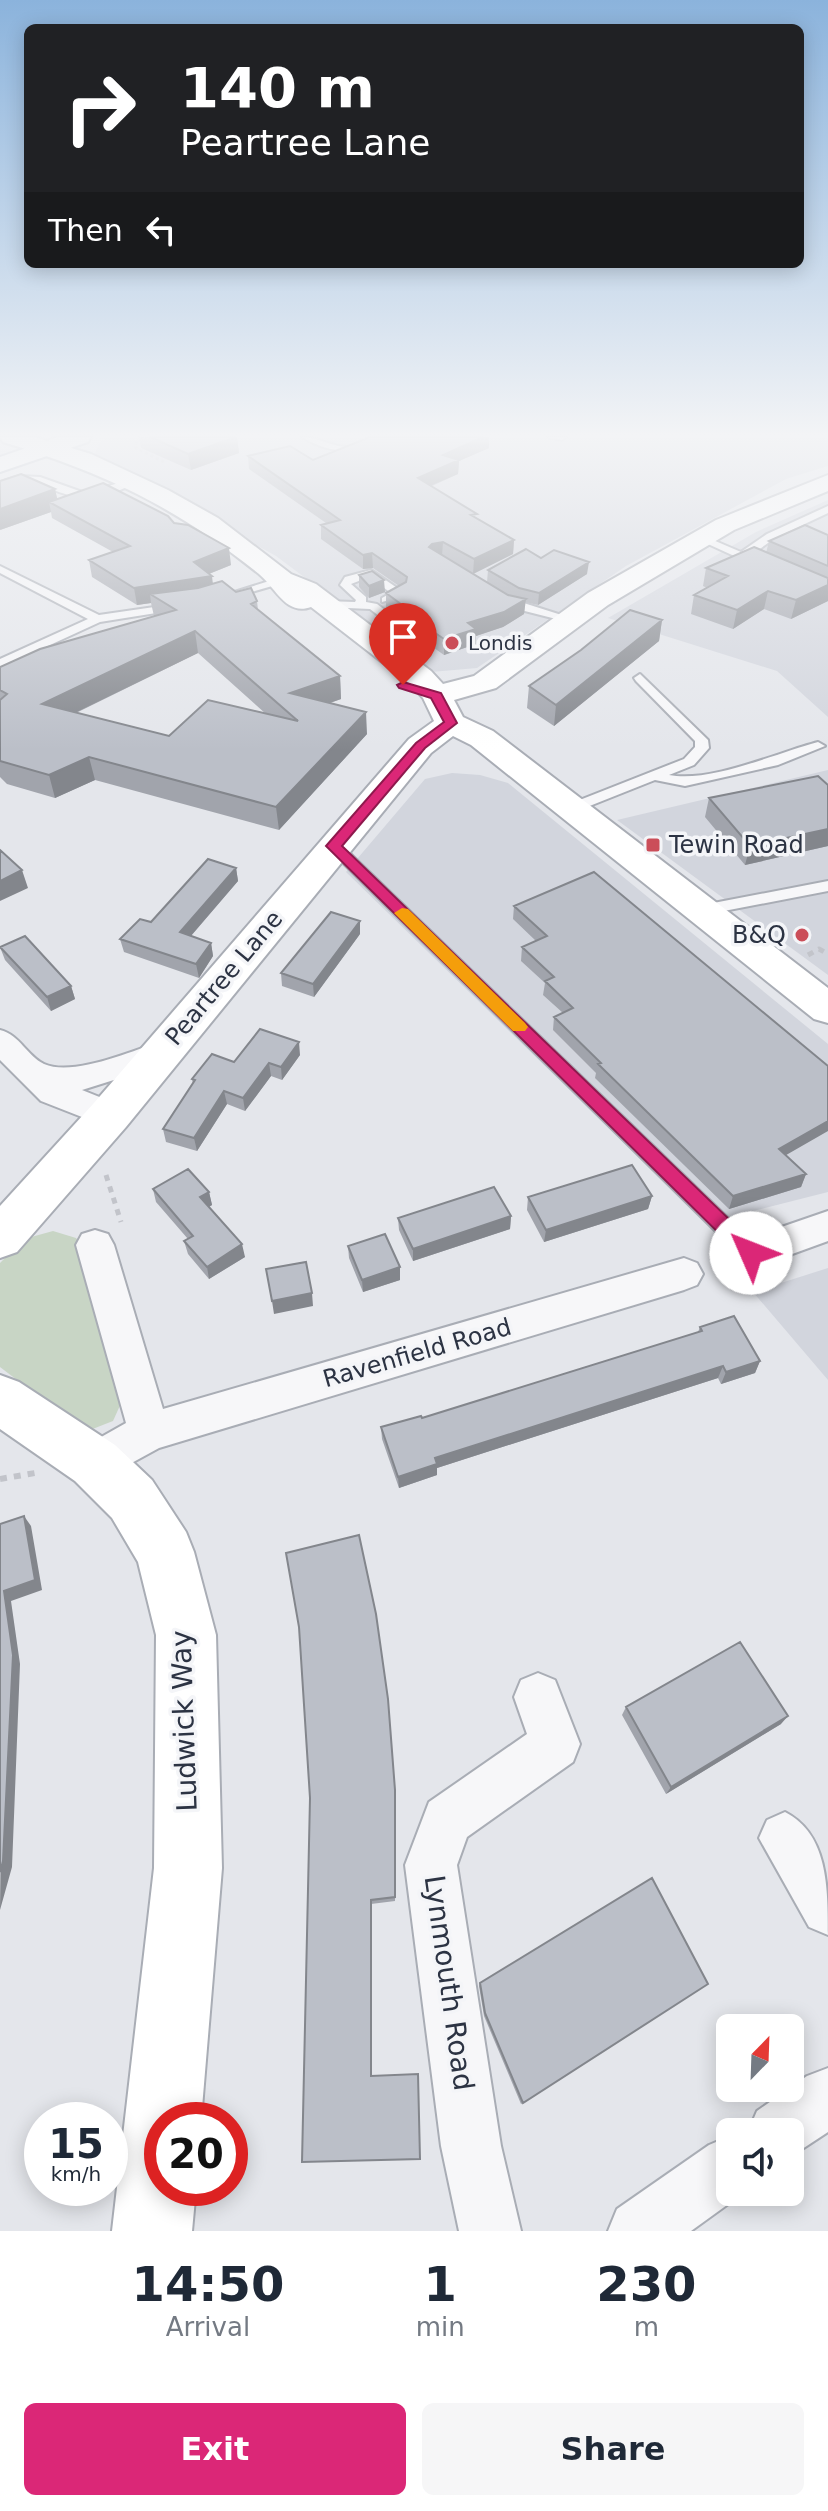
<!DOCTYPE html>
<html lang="en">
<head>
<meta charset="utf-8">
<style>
	body { margin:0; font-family:"DejaVu Sans",sans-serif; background:#f6f6f7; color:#1f2937; height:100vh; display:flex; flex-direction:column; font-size:30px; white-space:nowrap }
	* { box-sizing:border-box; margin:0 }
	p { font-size:26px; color:#747a83 }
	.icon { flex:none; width:44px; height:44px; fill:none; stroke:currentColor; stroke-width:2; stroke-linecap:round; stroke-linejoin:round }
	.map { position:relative; height:2231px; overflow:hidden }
	.panel { display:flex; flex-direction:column; background:#fff; flex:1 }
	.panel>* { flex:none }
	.top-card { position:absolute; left:24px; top:24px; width:780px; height:244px; border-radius:12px; box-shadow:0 4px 20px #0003; background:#202124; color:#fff; overflow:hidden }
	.needle { width:52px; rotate:23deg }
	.tools { position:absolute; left:716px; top:2014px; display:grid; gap:16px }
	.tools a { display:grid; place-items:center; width:88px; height:88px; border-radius:12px; background:#fff; box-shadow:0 4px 20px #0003; font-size:40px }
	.speed { position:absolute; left:24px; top:2102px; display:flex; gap:16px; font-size:40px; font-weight:700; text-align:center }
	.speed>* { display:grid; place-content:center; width:104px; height:104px; border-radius:50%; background:#fff; box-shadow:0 4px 20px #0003; line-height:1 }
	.speed small { font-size:20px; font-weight:400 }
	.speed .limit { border:12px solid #d22; background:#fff; color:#111 }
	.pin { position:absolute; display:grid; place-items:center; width:68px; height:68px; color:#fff; margin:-82px -34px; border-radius:50% 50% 50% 0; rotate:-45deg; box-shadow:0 0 8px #0007 }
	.pin .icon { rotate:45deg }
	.me { position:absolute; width:88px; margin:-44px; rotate:314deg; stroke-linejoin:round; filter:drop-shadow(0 0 6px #0008) }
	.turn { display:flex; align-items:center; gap:28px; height:168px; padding:0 24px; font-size:36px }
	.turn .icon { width:104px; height:104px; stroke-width:2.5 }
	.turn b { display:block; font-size:56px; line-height:68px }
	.then { display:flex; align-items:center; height:76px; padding:0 24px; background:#0003; gap:16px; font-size:30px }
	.eta { display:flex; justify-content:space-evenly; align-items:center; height:136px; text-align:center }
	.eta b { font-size:48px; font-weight:600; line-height:56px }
	.cta { display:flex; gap:16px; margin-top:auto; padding:16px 24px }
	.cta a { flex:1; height:92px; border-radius:12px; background:#db2777; color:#fff; font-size:32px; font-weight:600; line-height:92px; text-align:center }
	.cta a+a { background:#f6f6f7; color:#1f2937 }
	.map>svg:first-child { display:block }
	.built { fill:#d2d5dd }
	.green { fill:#c8d5c5 }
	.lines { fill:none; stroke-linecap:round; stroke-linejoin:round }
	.lane-casing { stroke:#a9adb5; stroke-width:4 }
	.street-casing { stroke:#a9adb5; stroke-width:4 }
	.secondary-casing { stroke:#a9adb5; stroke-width:4 }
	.primary-casing { stroke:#a3aab7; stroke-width:4 }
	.path-far2 { stroke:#c2c4ca; stroke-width:3; stroke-dasharray:3 3; stroke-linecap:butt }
	.path-far1 { stroke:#c2c4ca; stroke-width:5; stroke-dasharray:6 6; stroke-linecap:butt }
	.path { stroke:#c2c4ca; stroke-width:6; stroke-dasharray:7 7; stroke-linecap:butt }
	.lane { fill:#f7f7f9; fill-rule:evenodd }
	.street { fill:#f7f7f9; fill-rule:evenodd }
	.secondary { fill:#fff; fill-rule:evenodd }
	.primary { fill:#fff; fill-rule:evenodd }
	.wall { fill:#a1a4ac; fill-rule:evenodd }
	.shaded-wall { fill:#83868c }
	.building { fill:#bbbfc8; stroke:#83868c; stroke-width:2; fill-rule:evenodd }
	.route { fill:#db2777; stroke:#8e194d; stroke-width:2 }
	.slow { fill:#f59e0b }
	.poi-dot { fill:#cb4e59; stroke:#f4f5f8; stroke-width:3 }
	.labels { text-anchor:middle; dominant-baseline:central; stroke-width:7; stroke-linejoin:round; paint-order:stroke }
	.far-poi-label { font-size:20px; fill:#2c3343; stroke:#f4f5f8; text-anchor:start }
	.poi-label { font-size:24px; fill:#2c3343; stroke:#f4f5f8; text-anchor:start }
	.street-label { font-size:24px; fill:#2c3343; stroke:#f4f5f8 }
	.near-street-label { font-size:28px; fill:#2c3343; stroke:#f4f5f8 }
</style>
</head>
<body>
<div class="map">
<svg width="828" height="2231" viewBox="0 0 828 2231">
	<rect width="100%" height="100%" fill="#e4e6eb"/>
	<!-- built -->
	<path class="built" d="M98 437H828V466L786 479 626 566 477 668 431 672 276 556 94 454 102 439Z
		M828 500V717L777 671 608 618 756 532Z
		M828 770V975L617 820Z
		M452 773 480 775 508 783 828 1044V1192L706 1223 346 872 425 779Z
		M828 1268V1380L753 1292Z"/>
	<!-- green -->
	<path class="green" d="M53 1231 76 1238 83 1247 122 1401 113 1421 90 1430 79 1427 0 1367V1263L24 1239Z"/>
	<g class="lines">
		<defs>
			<path id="lane" d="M302 437C318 437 330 446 346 447 363 448 379 437 396 437 366 455 332 456 302 437Z
				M548 437H566L562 440Z
				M20 476 40 477 85 493 132 479 137 482C125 489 95 501 81 498 44 491 42 476 0 488V482Z
				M828 506V513L775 538 750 556 762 561V565H754L697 539 706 537 741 552 767 534Z
				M0 566 99 615 175 604 181 607 175 610 100 622 0 668V659L88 619 0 573Z
				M371 570 403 592V596L382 602V598L391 593 369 577 351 584 366 597V602L377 604 419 636 389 657 383 653 385 650 405 636 370 609 325 607 319 604 325 601 355 602 356 600 340 585 345 577Z
				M282 577 286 578V582L231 598 225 595Z
				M502 596 574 619 568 622 509 607 496 599Z
				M640 674 708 740 709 748 694 765 669 775C711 783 776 753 818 742L825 746 778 765 685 786 655 780 577 811H567V805L684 759 695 747V741L636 681 634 678Z
				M334 842 339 843 758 1247 761 1253 758 1259 751 1261 744 1259 329 849V843Z
				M828 881V891L703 915 695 910 703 905Z"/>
			<path id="street" d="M0 1030C20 1035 27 1056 44 1064 73 1077 131 1051 160 1042L171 1046 176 1054 171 1062 82 1090 122 1106 127 1115 122 1124 110 1128 41 1101 0 1060Z
				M828 1211V1241L751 1269 738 1264 732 1253 738 1242Z
				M95 1230 108 1234 114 1245 163 1409 684 1258 697 1263 703 1274 697 1285 684 1290 159 1448 95 1483 80 1477 74 1463 80 1449 126 1423 76 1245 82 1234Z
				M538 1673 555 1680 580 1744 573 1762 467 1837 457 1865 501 2146 521 2231H459L441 2146 405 1865 429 1802 527 1734 514 1697 521 1680Z
				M785 1812C828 1834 828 1887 828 1935L809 1927 759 1838 767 1820Z
				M828 2068V2132L790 2157V2132H748L757 2111 807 2076Z
				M730 2136V2192H745L691 2231H608L617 2209 709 2145Z"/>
			<path id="secondary" d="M0 437H35L91 454 168 490 218 518 291 574 316 584 431 671 443 684 474 676 588 593 716 520 828 475V491L734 530 608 605 496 688 454 700 463 717 493 731 828 988V1023L814 1019 471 745 453 736 431 753 126 1127 17 1252 0 1258V1206L94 1103 409 739 434 721 423 698 409 683 311 607C286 616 276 588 259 574 176 507 105 473 3 442Z
				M0 1375 19 1382 115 1445 152 1480 186 1532 194 1552 216 1635 222 1868 201 2120H162V2188H196L192 2231H112L154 1868 156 1635 138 1562 112 1518 75 1481 0 1429Z"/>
			<path id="primary" d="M58 437H91L88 442 0 472V457Z"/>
		</defs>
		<!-- lane casing -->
		<use href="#lane" class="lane-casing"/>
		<!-- street casing -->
		<use href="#street" class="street-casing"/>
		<!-- secondary casing -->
		<use href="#secondary" class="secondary-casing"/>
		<!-- primary casing -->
		<use href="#primary" class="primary-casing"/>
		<!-- path-far2 -->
		<path class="path-far2" d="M140 437 134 447 166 463"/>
		<!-- path-far1 -->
		<path class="path-far1" d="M808 955 819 949 828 954
			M106 1175 121 1222"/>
		<!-- path -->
		<path class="path" d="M0 1479 35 1473"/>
		<!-- lane -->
		<use href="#lane" class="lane"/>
		<!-- street -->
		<use href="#street" class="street"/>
		<!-- secondary -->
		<use href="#secondary" class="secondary"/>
		<!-- primary -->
		<use href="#primary" class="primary"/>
	</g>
	<!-- wall -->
	<path class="wall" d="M139 437H237L239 453 191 470 141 448Z
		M489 448 459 461 458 474 432 486 477 519 514 540 513 554 473 574 487 582 488 570 541 558 587 574 538 605 525 602 524 614 503 627 476 636V644L444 655 427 643 417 646 413 644 414 628 386 607V593L399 586 373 568 363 569 321 539V525L326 523 249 469 248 456 313 460Z
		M55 489 57 499 174 523 231 565 209 574 213 584 257 601 258 610 340 676 341 699 330 703 367 734 279 830 95 780 55 798 7 784 0 777V667L154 616 151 603 137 605 92 577 89 560 113 552 52 518 51 512 0 530ZM198 653 266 714 169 736 76 713Z
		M828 535V601L791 619 764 609 733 629 691 614 694 595 707 588 703 586 706 568 766 553 769 541Z
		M359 575 385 592 369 598 359 587Z
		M662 620 659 641 554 726 527 708 529 686Z
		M828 785V846L745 865 705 817 709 798Z
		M236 868 238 881 191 936 211 943 213 956 199 978 124 952 120 939 151 922Z
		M514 906 806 1174 801 1187 729 1209 595 1078 596 1073 553 1030 554 1017 563 1013 543 995 545 983 521 961 522 947 536 941 513 919Z
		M360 934 314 997 282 986 281 973Z
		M0 947 71 986 75 999 51 1011 5 960Z
		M300 1055 282 1080 271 1076 245 1111 227 1104 197 1151 166 1142 163 1129 193 1084 192 1079 234 1062Z
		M153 1189 209 1192 212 1205 209 1207 245 1257 209 1279 188 1254 184 1241 188 1239 156 1202Z
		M652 1196 648 1209 544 1242 527 1210 528 1197Z
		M511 1216 510 1229 413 1261 399 1230 398 1218Z
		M348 1246 400 1280 363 1292 349 1258Z
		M700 1327 760 1361 755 1373 721 1384 718 1378 437 1468V1475L399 1488 382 1439 381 1427 422 1418 698 1332Z
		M626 1707 781 1724 666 1794 622 1715Z
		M396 1795 395 1901 371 1904 372 2076 302 2162Z
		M480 1983 523 2103 521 2104 484 2016 479 1986Z"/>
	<!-- shaded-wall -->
	<path class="shaded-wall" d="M237 437 239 453 191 470 188 454Z
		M483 437H489V448L459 461 458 474 418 491V478L443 455Z
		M55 489 59 507 49 502 51 512 0 530V509Z
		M514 540 513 554 473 574 474 559Z
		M443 542 442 556 429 547 432 544Z
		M229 548 231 565 196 579 194 562Z
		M372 553 373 568 363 569V555Z
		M589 562 587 574 538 605 539 593Z
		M212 576 214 594H150L151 603 137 605 134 588Z
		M384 580 385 592 369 598V586Z
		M828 585V601L791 619 796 600Z
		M768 591 764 609 733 629 737 610Z
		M526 599 524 614 503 627 476 636V644L444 655V639L468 623Z
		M662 620 659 641 554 726 556 705Z
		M428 628 427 643 417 646V631Z
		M195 631 198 653 48 726 42 704Z
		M340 676 341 699 292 716 290 693Z
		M366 712 367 734 279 830 276 807Z
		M89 757 95 780 55 798 49 775Z
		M828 829V846L745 865 750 846Z
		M236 868 238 881 183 945 180 932Z
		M22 870 28 888 0 901V881Z
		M360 921V934L314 997 313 984Z
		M211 943 213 956 199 978 196 964Z
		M71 986 75 999 51 1011 47 997Z
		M299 1042 300 1055 282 1080 281 1067Z
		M269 1063 271 1076 245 1111 243 1098Z
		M224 1091 227 1104 197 1151 194 1138Z
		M828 1121V1131L774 1162 779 1149Z
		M806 1174 801 1187 729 1209 733 1196Z
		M209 1192 212 1205 203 1210 200 1197Z
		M652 1196 648 1209 544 1242 546 1230Z
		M511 1216 510 1229 413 1261V1249Z
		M242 1244 245 1257 209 1279 207 1267Z
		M400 1267V1280L363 1292 362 1280Z
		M312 1293 313 1306 274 1314 272 1301Z
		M760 1361 755 1373 721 1384 726 1372Z
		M723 1366 718 1378 437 1468V1475L399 1488 398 1477 435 1458Z
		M24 1516 31 1526 42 1590 11 1601 20 1664 12 1867 0 1910 4 1591Z
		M788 1716 781 1724 666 1794 671 1787Z"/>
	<!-- building -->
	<path class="building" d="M150 437H236L188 454Z
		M370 437H483L443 455 459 460 418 478 477 514 471 515 514 540 474 559 443 542 432 544 429 547 508 595 526 599 504 612 468 623 476 629 444 639 428 628 417 631 413 629 421 623V619L386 593 406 582 407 577 372 553 363 555 321 525 340 520 248 456 290 446 313 460Z
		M21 474 55 489 0 509V481Z
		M103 483 168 516 174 523 188 525 229 548 194 562 212 576 134 588 89 560 130 546 49 502Z
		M805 525 828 535V566L769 541Z
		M754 547 828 578V585L796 600 768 591 737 610 694 595 728 576 706 568Z
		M526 549 541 558 554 550 589 562 539 593 519 588 488 570Z
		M372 571 384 580 369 586 359 575Z
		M222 581 236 592 251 588 257 601 251 604 340 676 290 693 366 712 276 807 89 757 49 775 0 761V700L7 694 0 690V667L40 649 176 610 150 594 198 588ZM195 631 298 721 208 700 169 736 42 704Z
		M630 610 662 620 556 705 529 686 581 650Z
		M818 776 828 785V829L750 846 709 798Z
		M0 850 22 870 0 881Z
		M208 859 236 868 180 932 211 943 196 964 120 939 140 919 151 922Z
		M594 872 828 1066V1121L779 1149 806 1174 733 1196 598 1064 601 1063 554 1017 573 1008 545 981 554 977 522 947 547 936 514 906Z
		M331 912 360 921 313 984 281 973Z
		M25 936 71 986 47 997 0 947Z
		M260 1029 299 1042 281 1067 269 1063 243 1098 224 1091 194 1138 163 1129 195 1080 192 1079 212 1054 234 1062Z
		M632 1165 652 1196 546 1230 528 1197Z
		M188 1169 209 1192 200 1197 242 1244 207 1267 184 1241 193 1236 153 1189Z
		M494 1187 511 1216 413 1249 398 1218Z
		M385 1234 400 1267 362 1280 348 1246Z
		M306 1262 312 1293 272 1301 266 1269Z
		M734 1316 760 1361 726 1372 723 1366 435 1458 437 1464 398 1477 381 1427 421 1416 422 1418 702 1331 700 1327Z
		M24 1516 35 1580 4 1591 13 1655 3 1861 0 1872V1524Z
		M359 1535 376 1614 388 1699 395 1790V1897L371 1900V2076L418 2074 420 2159 302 2162 310 1798 299 1627 286 1553Z
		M740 1642 788 1716 671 1787 626 1707Z
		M652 1878 708 1984 523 2103 485 2013 480 1983Z"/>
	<!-- sky -->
	<linearGradient id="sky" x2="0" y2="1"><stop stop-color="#8bb3dc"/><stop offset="0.58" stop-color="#f3f4f6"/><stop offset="1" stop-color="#f3f4f6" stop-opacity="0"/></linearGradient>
	<rect width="828" height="750" fill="url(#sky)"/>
	<!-- route -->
	<path class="route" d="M403 682 441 693 457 723 425 748 342 846 758 1247 761 1253 758 1258 751 1261 744 1258 326 846 416 743 444 722 431 698 399 688 397 685Z"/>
	<!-- slow -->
	<path class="slow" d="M402 908 408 909 525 1023 528 1027 525 1031H513L397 916 394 913Z"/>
	<!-- markers -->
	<g class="poi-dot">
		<circle cx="452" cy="643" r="8"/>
		<rect x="645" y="837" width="16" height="16" rx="4"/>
		<circle cx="802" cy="935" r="8"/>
	</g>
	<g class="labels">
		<!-- far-poi labels -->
		<g class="far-poi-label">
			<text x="468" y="643">Londis</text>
		</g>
		<!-- poi labels -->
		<g class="poi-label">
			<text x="669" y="845">Tewin Road</text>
			<text x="786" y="935" text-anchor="end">B&amp;Q</text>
		</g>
		<!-- street labels -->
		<g class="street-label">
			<text transform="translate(224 978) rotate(-50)">Peartree Lane</text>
			<text transform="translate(417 1353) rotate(-16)">Ravenfield Road</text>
		</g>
		<!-- near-street labels -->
		<g class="near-street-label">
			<text transform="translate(184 1721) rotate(-92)">Ludwick Way</text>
			<text transform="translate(449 1983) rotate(82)">Lynmouth Road</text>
		</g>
	</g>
</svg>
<div class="tools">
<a><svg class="needle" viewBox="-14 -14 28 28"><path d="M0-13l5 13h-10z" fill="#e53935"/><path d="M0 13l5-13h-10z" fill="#747a83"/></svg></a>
<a><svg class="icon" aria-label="sound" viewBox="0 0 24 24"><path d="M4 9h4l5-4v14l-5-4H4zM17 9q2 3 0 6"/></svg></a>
</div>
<div class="speed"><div>15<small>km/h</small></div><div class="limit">20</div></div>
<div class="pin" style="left:403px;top:685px;background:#d93025"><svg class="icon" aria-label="arrive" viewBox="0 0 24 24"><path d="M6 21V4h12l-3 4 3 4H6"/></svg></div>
<svg class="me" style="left:751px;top:1253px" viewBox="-20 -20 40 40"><circle r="19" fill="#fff"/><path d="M0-13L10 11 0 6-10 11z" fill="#db2777"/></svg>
<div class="top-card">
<div class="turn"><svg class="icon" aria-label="right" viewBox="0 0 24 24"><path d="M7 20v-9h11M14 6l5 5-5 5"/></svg><div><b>140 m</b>Peartree Lane</div></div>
<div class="then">Then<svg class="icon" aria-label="left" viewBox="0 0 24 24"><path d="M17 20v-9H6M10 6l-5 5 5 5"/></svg></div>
</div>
</div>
<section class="panel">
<div class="eta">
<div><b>14:50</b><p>Arrival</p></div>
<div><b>1</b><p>min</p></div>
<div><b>230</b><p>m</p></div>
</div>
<div class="cta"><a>Exit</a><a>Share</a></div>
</section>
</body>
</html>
